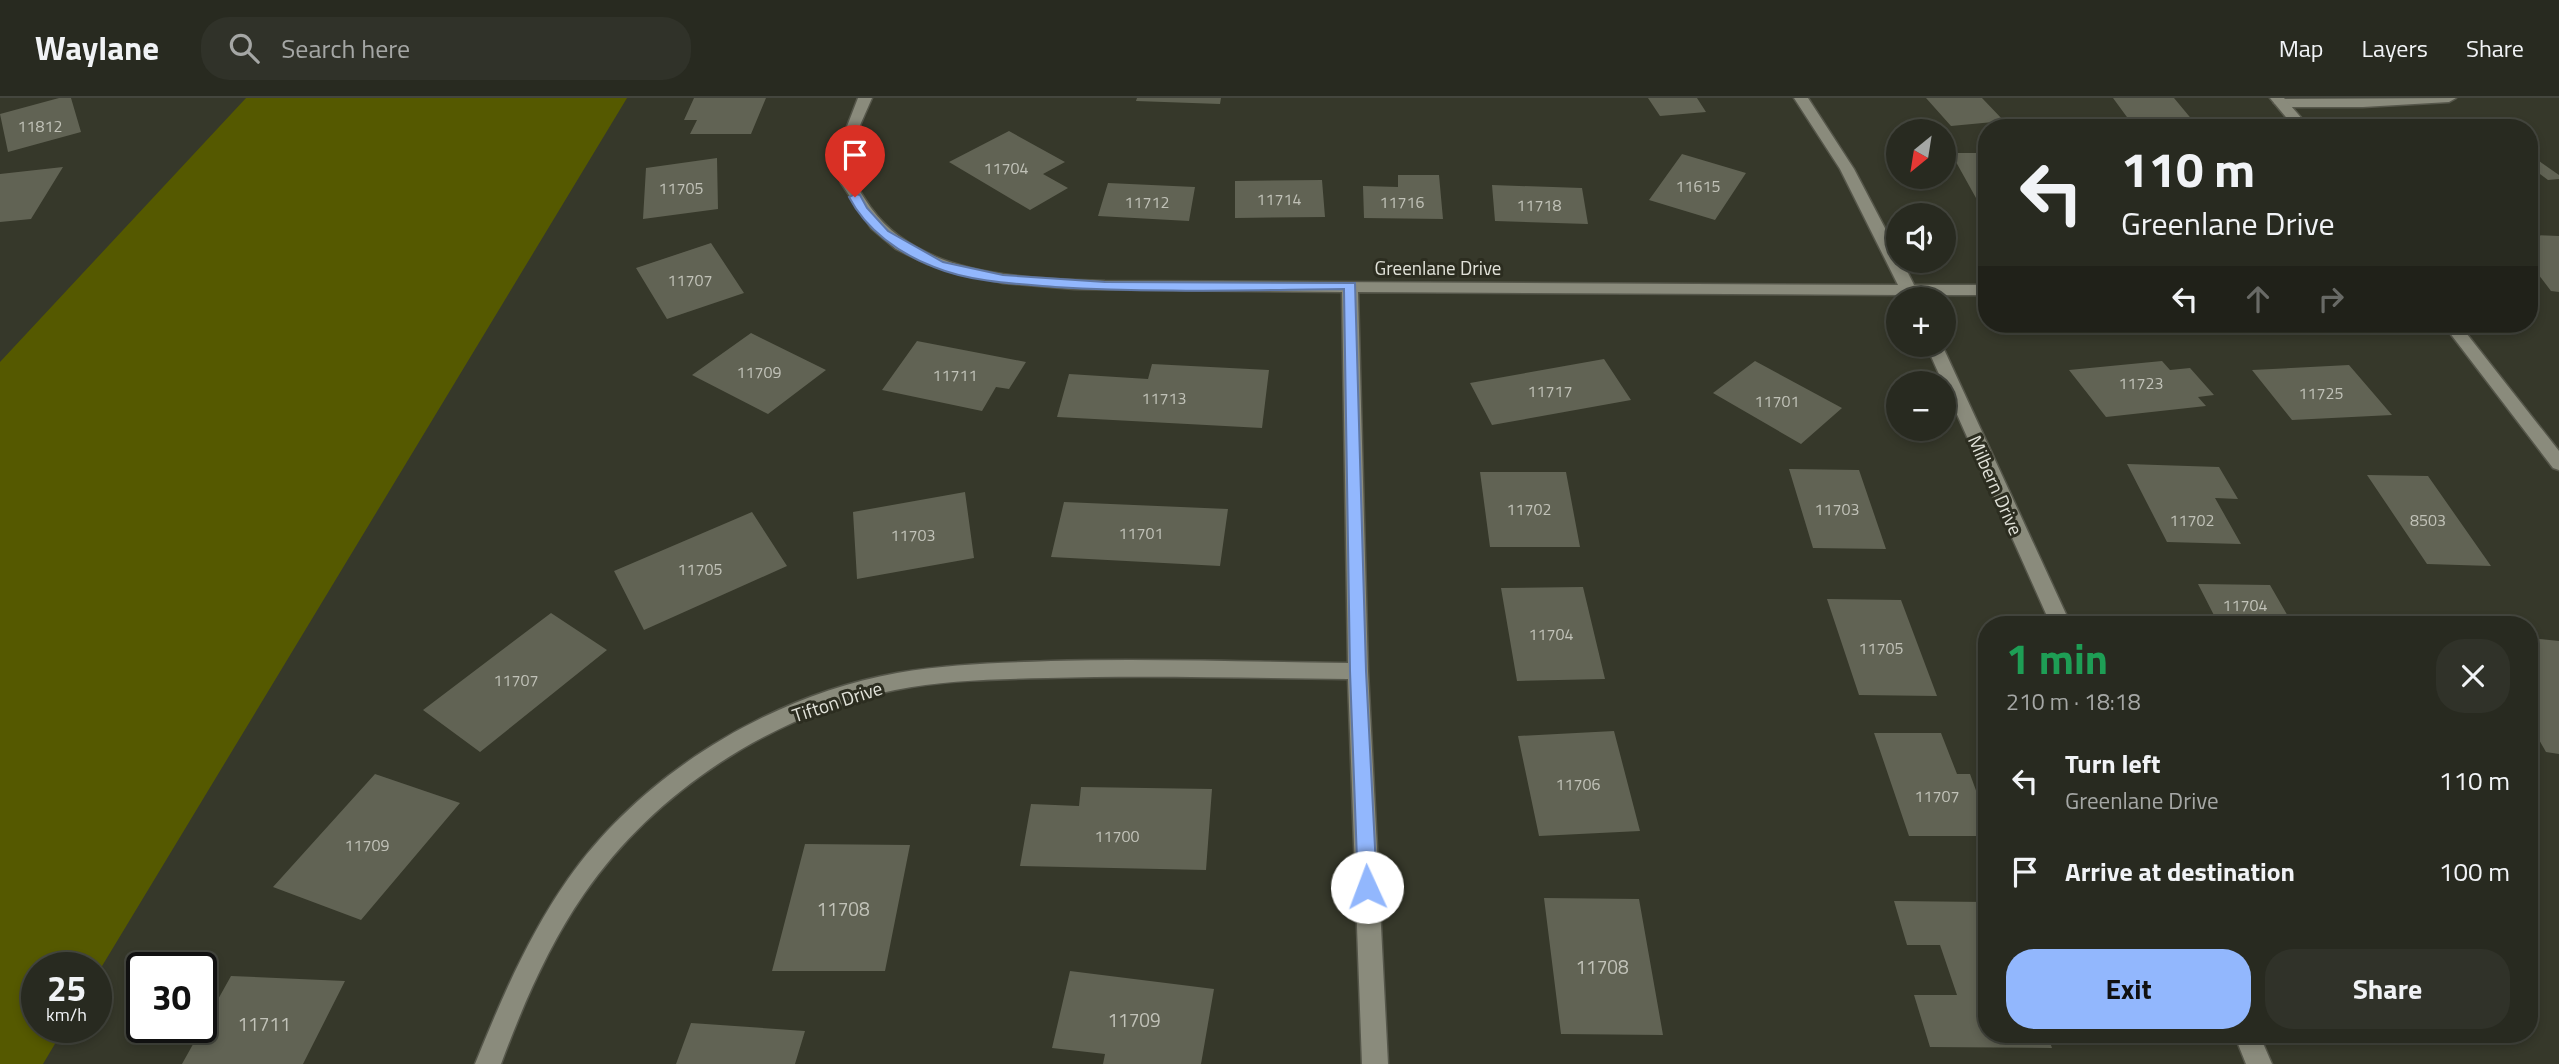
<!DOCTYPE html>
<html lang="en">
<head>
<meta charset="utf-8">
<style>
	body { margin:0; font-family:"Titillium Web",sans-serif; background:#303229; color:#f1f3f6; height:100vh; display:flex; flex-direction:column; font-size:26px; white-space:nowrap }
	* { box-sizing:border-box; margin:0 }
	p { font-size:23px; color:#a5a7a5 }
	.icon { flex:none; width:38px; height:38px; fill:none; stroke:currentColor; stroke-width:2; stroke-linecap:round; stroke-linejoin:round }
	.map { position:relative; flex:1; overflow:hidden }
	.drawer { position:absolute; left:1978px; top:518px; width:560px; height:427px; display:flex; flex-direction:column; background:#282a20; border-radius:28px; box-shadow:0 4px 10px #0003,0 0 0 2px #44463e }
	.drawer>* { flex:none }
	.hud { position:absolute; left:1978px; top:21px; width:560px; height:214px; border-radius:28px; box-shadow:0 4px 10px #0003,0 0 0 2px #44463e; background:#282a20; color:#f1f3f6; overflow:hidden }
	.needle { width:46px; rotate:210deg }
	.tools { position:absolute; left:1886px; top:21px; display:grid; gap:14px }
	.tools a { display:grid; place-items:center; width:70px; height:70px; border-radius:50%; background:#282a20; box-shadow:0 4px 10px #0003,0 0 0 2px #44463e; font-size:35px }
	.speed { position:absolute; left:21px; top:854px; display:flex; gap:14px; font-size:35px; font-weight:700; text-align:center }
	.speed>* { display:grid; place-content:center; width:91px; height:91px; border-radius:50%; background:#282a20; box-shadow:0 4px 10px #0003,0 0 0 2px #44463e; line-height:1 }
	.speed small { font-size:18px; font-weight:400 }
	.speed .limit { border:4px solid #111; border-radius:10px; background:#fff; color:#111 }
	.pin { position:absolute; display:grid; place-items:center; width:60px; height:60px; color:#fff; margin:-72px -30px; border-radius:50% 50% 50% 0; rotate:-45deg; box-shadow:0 0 7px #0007 }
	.pin .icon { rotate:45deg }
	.me { position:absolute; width:77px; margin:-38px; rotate:358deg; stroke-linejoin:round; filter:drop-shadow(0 0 5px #0008) }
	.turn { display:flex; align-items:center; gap:24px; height:147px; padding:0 28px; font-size:32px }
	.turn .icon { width:91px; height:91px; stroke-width:2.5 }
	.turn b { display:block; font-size:49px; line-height:60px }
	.lanes { display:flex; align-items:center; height:66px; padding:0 28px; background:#0003; justify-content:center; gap:35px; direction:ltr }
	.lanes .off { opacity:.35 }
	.round { display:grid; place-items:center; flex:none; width:74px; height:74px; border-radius:28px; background:#303229 }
	.overview { display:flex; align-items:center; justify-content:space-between; height:119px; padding:0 28px }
	h1 { font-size:42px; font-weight:700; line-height:52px; color:#1e9e55 }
	.button { display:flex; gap:14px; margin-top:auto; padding:14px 28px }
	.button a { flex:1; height:80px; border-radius:28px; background:#92b7fd; color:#111; font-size:28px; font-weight:700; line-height:80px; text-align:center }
	.button a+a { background:#303229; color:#f1f3f6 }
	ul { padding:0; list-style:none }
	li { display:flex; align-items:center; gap:21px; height:91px; padding:0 28px }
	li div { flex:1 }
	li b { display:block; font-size:26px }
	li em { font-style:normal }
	header { display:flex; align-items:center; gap:42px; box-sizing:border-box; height:98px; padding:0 35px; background:#282a20; border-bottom:2px solid #44463e }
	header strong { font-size:33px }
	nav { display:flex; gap:38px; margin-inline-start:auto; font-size:24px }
	.search { width:490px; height:63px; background:#303229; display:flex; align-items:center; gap:18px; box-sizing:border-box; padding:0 24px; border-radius:28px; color:#a5a7a5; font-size:26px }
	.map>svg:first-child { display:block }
	.green { fill:#555900 }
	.building { fill:#616354 }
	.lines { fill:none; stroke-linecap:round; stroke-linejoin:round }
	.minor-casing { stroke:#55564a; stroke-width:3 }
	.tertiary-casing { stroke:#55564a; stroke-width:3 }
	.minor { fill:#8a8b7c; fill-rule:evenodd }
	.tertiary { fill:#8a8b7c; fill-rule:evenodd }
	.route { fill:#92b7fd; stroke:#5f77a4; stroke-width:2 }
	.labels { text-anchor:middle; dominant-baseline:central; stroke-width:6; stroke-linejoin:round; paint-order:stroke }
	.number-label { font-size:16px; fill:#c1c2b8 }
	.street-label { font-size:19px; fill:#e1e2d9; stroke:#2c2d20 }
	.near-number-label { font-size:19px; fill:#c1c2b8 }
</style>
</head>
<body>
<header>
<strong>Waylane</strong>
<div class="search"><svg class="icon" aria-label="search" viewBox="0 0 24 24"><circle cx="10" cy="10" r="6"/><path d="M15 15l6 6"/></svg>Search here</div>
<nav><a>Map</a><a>Layers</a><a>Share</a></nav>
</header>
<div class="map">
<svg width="2559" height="966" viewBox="0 0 2559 966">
	<rect width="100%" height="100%" fill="#36382a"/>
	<!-- green -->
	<path class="green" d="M246 0H627L96 878V870H37V929H65L43 966H0V264Z"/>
	<!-- building -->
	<path class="building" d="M59 0H71L81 34 8 54 0 16Z
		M694 0H766L751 36H690L697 22H684Z
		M1137 0H1221L1220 6 1136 3Z
		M1648 0H1697L1706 14 1660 18Z
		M1926 0H1982L2004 23 1951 28Z
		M2113 0H2174L2199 30H2135Z
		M1009 33 1065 64 1043 76 1068 90 1030 112 949 64Z
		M1951 55H1986V118Z
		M1682 56 1746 75 1715 122 1649 102Z
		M2529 58H2532L2559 77V81L2548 82 2529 68Z
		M717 60 718 111 643 121 646 70Z
		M63 69 31 121 0 124V76Z
		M1398 77H1439L1443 121 1364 120 1363 88 1398 89Z
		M1322 82 1325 119 1235 120V83Z
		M1108 85 1195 89 1189 123 1098 118Z
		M1492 87 1582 90 1588 126 1495 123Z
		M2529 137 2559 138V194L2551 193 2529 164Z
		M711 145 744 195 667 221 636 170Z
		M751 235 826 272 768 316 692 277Z
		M917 243 1026 264 1009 291 996 289 982 313 882 292Z
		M1604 261 1631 302 1492 327 1470 285Z
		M1755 263 1842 310 1801 346 1713 295Z
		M2162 263 2170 272 2190 270 2214 297 2198 299 2206 308 2106 319 2069 272Z
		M1152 266 1269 272 1262 330 1057 319 1069 276 1148 281Z
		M2349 267 2392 317 2292 322 2252 272Z
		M2127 366 2219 369 2238 401 2215 400 2241 446 2167 444Z
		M1789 371 1859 372 1886 451 1813 450Z
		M1480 374H1566L1580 449H1490Z
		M2367 377 2428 378 2491 468 2427 466Z
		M965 394 974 460 857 481 853 414Z
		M1064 404 1228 411 1220 468 1051 459Z
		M752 414 787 468 644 532 614 473Z
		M2198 486 2270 487 2293 527H2219Z
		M1583 489 1605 581 1517 583 1501 490Z
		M1827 501 1901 502 1937 598 1859 597Z
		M551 515 607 552 480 654 423 612Z
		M2529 540 2559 543V656L2546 654 2529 624Z
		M1614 633 1640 733 1539 738 1518 638Z
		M1874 635H1941L1957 676H1970L1986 720V738H1909Z
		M375 676 460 705 361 822 273 789Z
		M1081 689 1212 691 1206 772 1020 768 1031 706 1079 708Z
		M805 746 910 747 885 873H772Z
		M1544 800 1639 801 1663 937 1561 936Z
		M1894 803 1986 804V936H2047L2052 950 1930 949 1914 897H1957L1940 847H1907Z
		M1070 873 1214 891 1201 966H1103L1105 956 1052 950Z
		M231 878 345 883 303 966H182Z
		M691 925 805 933 795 966H676Z"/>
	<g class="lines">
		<defs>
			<path id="minor" d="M858 0H872C863 21 851 43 851 67 852 83 862 97 871 110 922 180 1027 180 1105 183L1898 187 1840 71 1794 0H1808L1854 71 1899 157V163H1902L1914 187H1986V197H1919L1920 201H1906L1903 197 1358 194 1368 573 1388 966H1362L1348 581C1248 580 1147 577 1047 580 996 581 945 582 895 592 773 616 655 693 584 796 548 848 523 907 501 966H475C501 902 528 838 568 781 643 675 770 598 897 575 948 566 999 565 1051 563 1150 560 1249 564 1348 565L1342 194 1074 191 1003 185 927 166 896 151 871 130 841 85 837 66 839 49Z
				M2456 0 2449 4 2363 9H2281L2274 5 2281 1Z
				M1926 247H1942L2071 527H2051Z
				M2234 936H2259L2272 966H2246Z"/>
			<path id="tertiary" d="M2270 0H2284L2310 30H2295Z
				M2443 226H2459L2559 353V372L2553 370Z"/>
		</defs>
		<!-- minor casing -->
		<use href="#minor" class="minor-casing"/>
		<!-- tertiary casing -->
		<use href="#tertiary" class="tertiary-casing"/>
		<!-- minor -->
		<use href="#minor" class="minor"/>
		<!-- tertiary -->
		<use href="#tertiary" class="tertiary"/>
	</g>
	<!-- route -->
	<path class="route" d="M855 96 860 97 867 110 888 133 943 164 1003 177 1105 184 1355 185 1366 573 1377 789 1374 795 1367 797 1360 795 1358 789 1350 573 1344 191C1247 192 1151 195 1055 189 1017 186 970 184 934 169 900 156 866 132 849 99Z"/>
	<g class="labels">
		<!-- number labels -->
		<g class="number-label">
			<text x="40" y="28">11812</text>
			<text x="1006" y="70">11704</text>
			<text x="1698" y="88">11615</text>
			<text x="681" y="90">11705</text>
			<text x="1279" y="101">11714</text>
			<text x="1147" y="104">11712</text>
			<text x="1402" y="104">11716</text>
			<text x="1539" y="107">11718</text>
			<text x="690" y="182">11707</text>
			<text x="759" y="274">11709</text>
			<text x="955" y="277">11711</text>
			<text x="2141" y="285">11723</text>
			<text x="1550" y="293">11717</text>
			<text x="2321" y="295">11725</text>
			<text x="1164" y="300">11713</text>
			<text x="1777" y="303">11701</text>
			<text x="1529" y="411">11702</text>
			<text x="1837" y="411">11703</text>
			<text x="2192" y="422">11702</text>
			<text x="2428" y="422">8503</text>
			<text x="1141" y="435">11701</text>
			<text x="913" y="437">11703</text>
			<text x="700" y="471">11705</text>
			<text x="2245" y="507">11704</text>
			<text x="1551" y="536">11704</text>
			<text x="1881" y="550">11705</text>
			<text x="516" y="582">11707</text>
			<text x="1578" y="686">11706</text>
			<text x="1937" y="698">11707</text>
			<text x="1117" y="738">11700</text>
			<text x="367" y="747">11709</text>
		</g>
		<!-- street labels -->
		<g class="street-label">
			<text x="1438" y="169">Greenlane Drive</text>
			<text transform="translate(1996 387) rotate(66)">Milbern Drive</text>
			<text transform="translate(837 603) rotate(-18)">Tifton Drive</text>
		</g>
		<!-- near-number labels -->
		<g class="near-number-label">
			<text x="843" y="810">11708</text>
			<text x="1602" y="868">11708</text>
			<text x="1134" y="921">11709</text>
			<text x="264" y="925">11711</text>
		</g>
	</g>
</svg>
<div class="tools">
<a><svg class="needle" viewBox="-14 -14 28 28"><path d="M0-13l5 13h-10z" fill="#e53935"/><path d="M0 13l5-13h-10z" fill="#a5a7a5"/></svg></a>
<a><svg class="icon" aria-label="sound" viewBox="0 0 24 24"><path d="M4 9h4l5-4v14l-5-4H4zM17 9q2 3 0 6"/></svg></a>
<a>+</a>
<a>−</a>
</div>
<div class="speed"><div>25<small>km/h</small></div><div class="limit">30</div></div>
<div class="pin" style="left:855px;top:99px;background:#d93025"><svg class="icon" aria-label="arrive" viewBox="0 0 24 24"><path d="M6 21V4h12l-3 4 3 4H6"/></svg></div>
<svg class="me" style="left:1367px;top:789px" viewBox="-20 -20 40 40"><circle r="19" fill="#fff"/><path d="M0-13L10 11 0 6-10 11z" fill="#92b7fd"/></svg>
<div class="hud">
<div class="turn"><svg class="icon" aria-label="left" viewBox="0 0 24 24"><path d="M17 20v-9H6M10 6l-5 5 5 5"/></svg><div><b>110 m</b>Greenlane Drive</div></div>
<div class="lanes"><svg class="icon" aria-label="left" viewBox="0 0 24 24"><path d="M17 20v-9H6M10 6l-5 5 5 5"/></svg><svg class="icon off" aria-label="ahead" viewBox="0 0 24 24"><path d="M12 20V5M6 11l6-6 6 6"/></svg><svg class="icon off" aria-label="right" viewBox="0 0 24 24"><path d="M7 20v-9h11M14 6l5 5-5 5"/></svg></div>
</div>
<section class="drawer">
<div class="overview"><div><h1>1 min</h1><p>210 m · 18:18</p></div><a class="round"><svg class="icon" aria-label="close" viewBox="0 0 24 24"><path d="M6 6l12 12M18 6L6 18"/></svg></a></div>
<ul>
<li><svg class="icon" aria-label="left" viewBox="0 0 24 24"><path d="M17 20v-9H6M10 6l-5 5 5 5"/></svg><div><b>Turn left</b><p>Greenlane Drive</p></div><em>110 m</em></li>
<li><svg class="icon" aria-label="arrive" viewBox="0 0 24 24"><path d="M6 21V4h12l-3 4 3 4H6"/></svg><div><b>Arrive at destination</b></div><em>100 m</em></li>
</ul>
<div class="button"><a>Exit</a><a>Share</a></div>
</section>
</div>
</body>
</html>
